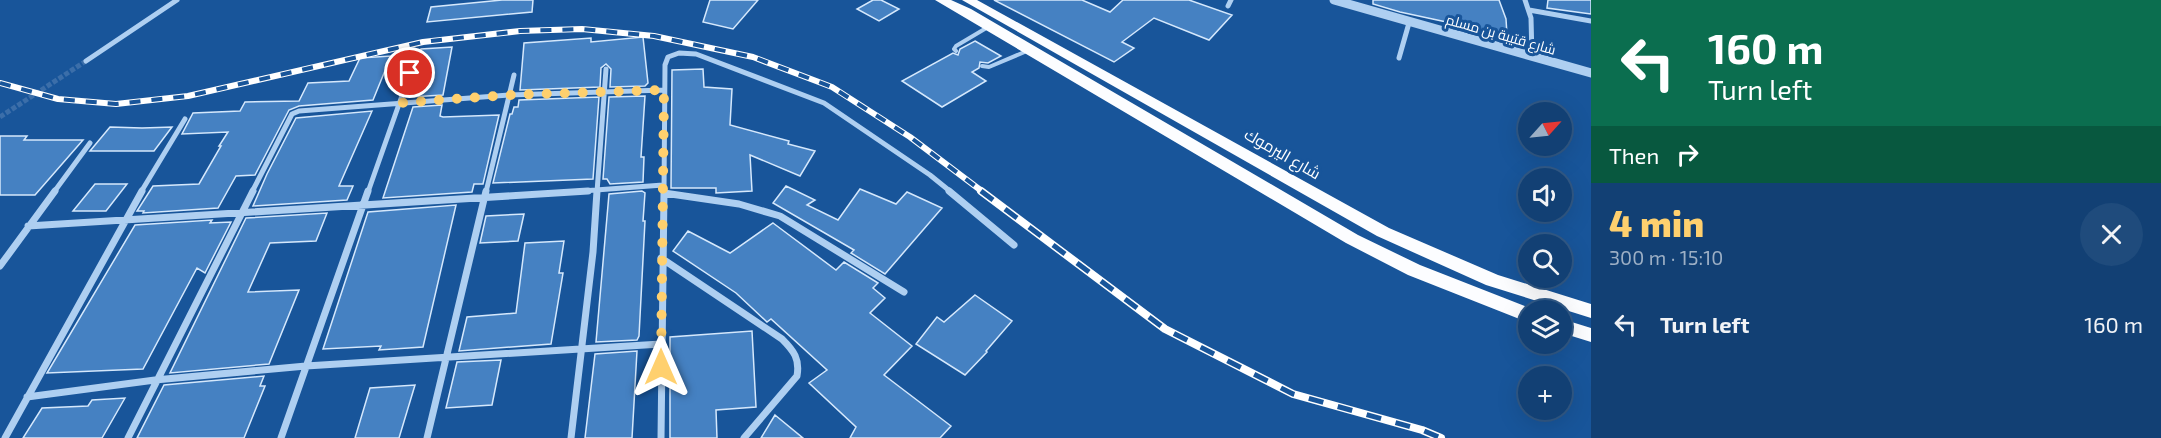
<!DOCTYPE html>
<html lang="en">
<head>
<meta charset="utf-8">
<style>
	body { margin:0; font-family:"Exo 2",Cairo,sans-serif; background:#1f4b7c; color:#f1f3f6; height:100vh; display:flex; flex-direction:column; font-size:22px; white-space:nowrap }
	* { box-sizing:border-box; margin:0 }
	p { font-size:20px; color:#9cafc5 }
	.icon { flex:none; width:33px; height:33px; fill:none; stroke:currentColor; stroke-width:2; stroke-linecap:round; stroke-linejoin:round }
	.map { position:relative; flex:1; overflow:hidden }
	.side { display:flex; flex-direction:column; background:#124074; width:570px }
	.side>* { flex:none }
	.banner { background:#0b6e4f; color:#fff; overflow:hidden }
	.needle { width:39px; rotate:63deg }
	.tools { position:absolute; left:1518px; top:102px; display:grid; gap:12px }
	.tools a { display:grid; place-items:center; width:54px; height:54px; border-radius:50%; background:#124074; box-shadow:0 6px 24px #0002,0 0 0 2px #315986; font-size:30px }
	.pin { position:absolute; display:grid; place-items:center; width:51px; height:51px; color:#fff; margin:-26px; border:3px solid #fff; border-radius:50%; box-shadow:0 2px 6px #0007 }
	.me { position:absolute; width:66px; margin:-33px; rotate:0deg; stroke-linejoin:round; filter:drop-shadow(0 0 4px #0008) }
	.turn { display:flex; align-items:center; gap:21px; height:126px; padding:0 18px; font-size:27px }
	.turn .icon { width:78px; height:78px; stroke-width:2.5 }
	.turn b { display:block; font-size:42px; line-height:51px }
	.then { display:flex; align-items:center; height:57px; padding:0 18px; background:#0003; gap:12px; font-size:22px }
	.round { display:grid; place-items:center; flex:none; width:63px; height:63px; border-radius:32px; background:#1f4b7c }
	.headline { display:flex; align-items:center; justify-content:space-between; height:102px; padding:0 18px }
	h1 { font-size:36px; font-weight:800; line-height:45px; color:#ffd06e }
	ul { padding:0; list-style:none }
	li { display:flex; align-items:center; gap:18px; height:78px; padding:0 18px }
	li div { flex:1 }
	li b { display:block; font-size:22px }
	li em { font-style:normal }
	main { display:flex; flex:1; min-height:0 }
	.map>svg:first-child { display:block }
	.building { fill:#4581c2; stroke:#d5e8fc; stroke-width:1.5 }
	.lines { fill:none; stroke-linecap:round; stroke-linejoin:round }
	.minor-tunnel { stroke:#3b6ea9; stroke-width:5; stroke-dasharray:5 2; stroke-linecap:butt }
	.service { stroke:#aecff1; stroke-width:4 }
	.minor-far1 { stroke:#aecff1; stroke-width:5 }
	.minor { stroke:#aecff1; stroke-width:7 }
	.tertiary { stroke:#aecff1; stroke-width:9 }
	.trunk { fill:#fcfdff; fill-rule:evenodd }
	.rail-far1-casing { stroke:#fff; stroke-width:6 }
	.rail-casing { stroke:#fff; stroke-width:8 }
	.rail-far1 { stroke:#18559a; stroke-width:4; stroke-dasharray:11; stroke-linecap:butt }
	.rail { stroke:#18559a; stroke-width:5; stroke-dasharray:15; stroke-linecap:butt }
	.route { stroke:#ffd06e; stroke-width:10; stroke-dasharray:0 18 }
	.labels { text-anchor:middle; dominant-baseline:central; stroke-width:6; stroke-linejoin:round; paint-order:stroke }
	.far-street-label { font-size:14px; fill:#fff; stroke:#18559a }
	.street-label { font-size:16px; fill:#fff; stroke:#18559a }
</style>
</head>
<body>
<main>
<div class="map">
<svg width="1591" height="438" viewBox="0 0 1591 438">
	<rect width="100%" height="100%" fill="#18559a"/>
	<!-- building -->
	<path class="building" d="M502 0H533L532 12 427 22 431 7Z
		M710 0H758L733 29 703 22Z
		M873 0H881L899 9 879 21 857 9Z
		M994 0H1082L1110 12 1123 0H1189L1232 15 1209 40 1154 18 1122 42 1134 48 1114 62Z
		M1373 0H1499L1506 19 1507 35 1400 12 1373 4Z
		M1548 0H1591V14L1547 8Z
		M643 37 648 83 645 86 610 87 611 69 606 64 601 68 600 87 520 90 524 43 591 38V42Z
		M975 41 1001 56 988 63 980 62 979 68 972 72 986 81 942 107 902 81 953 53 958 55 960 49Z
		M452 47 443 95 410 97 421 49Z
		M391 56 373 100 299 106 289 110 255 175 236 176 218 208 143 213 144 211H137L153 186 199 184 221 146H219L228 132 182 134 193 113 240 111 245 102 299 101 308 83 349 81 360 58Z
		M703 69 704 87 732 89 730 125 789 141 788 144 815 151 800 176 750 155 752 191 716 193V188H671L672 70Z
		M645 96 641 157H644L643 182 610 184 607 179H603L609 97Z
		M599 97 593 179 493 183 510 114H512L514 107H518L519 100Z
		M442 105 440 116 443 117 499 115 483 184H474L472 192 383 198 413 107Z
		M372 111 339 186H353L347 200 253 206 267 174 296 118Z
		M110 127 142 128 172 127 154 151H90Z
		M0 136H27L24 140H83L35 195H0Z
		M95 184H127L106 211H73Z
		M786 186 815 200 807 205 838 220 860 189 896 204 907 192 942 208 885 274 851 253 854 250 773 203Z
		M642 191 645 193 643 221H645L639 336 637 340 596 342 609 194Z
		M456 205 423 347 379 350 381 346 323 349 368 212Z
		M327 213 316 241 270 243 248 292 299 290 269 364 170 373 246 218Z
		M524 214 518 241 480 243 486 216Z
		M212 220 210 223 231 222 205 273 197 268 143 369 47 373 135 225Z
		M773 223 836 270 844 262 878 283 873 288 885 298 870 313 912 346 884 375 951 426 940 438H850L856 427 809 383 827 370 771 319 767 322 736 293 673 251 688 231 730 253Z
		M564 241 559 273H563L551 344 459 351 467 317 516 313 525 243Z
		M975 295 1012 321 986 351 987 352 965 375 916 344 937 317 944 322Z
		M752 331 756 407 716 410 717 438H670V337Z
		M637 351 632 438H585L595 354Z
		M501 360 492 405 446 408 457 362Z
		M264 376 260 386H265L244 438H137L164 385Z
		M415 385 399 438H355L370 388Z
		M125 398 102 438H23L42 408 88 406 92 400Z
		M775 415 803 438H761Z"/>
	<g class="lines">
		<!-- minor-tunnel -->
		<path class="minor-tunnel" d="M0 117 86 61"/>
		<!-- service -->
		<path class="service" d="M956 51 954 49 956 46 988 27
			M982 66 989 67 1027 51"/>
		<!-- minor-far1 -->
		<path class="minor-far1" d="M1525 0 1531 18 1532 57
			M1228 6 1231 0
			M1529 10 1591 21
			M1399 58 1409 23
			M86 61 177 0
			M54 192 90 143
			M141 192 185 119
			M252 192 292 114 299 111 509 95 664 90
			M368 192 410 73
			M486 192 514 75
			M569 192 663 185
			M597 192 606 69
			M664 192 665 65 668 57 679 53 696 54 824 103 930 175 951 192"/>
		<!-- minor -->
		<path class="minor" d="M949 191 1014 245
			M664 193 739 204 780 216 904 292
			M28 226 588 191
			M661 258 782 339C794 351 800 359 797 376L744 438
			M0 266 55 191
			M27 397 155 380 306 366 661 344
			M5 438 142 191
			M128 438 253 191
			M281 438 368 191
			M427 438 486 191
			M571 438 593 252 597 191
			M661 438 664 191"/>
		<!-- tertiary -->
		<path class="tertiary" d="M1334 0 1591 73"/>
		<!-- trunk -->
		<path class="trunk" d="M935 0H951L971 9 1358 235 1420 265 1535 310H1528V322L1522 320 1408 275 1346 243Z
			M962 0H977L1389 228 1498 275 1591 304V318L1486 285 1377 236Z
			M1562 319 1591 328V342L1562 333Z"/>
		<defs>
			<path id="rail-far1" d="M0 83 58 99 116 104 188 96 423 42 520 31 582 29 654 36 753 57 832 87 910 137 983 192"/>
			<path id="rail" d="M981 191 1165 329 1293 394 1422 430 1441 438"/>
		</defs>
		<!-- rail-far1 casing -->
		<use href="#rail-far1" class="rail-far1-casing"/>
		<!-- rail casing -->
		<use href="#rail" class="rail-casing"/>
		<!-- rail-far1 -->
		<use href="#rail-far1" class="rail-far1"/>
		<!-- rail -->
		<use href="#rail" class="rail"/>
	</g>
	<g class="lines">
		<!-- route -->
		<path class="route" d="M410 73 399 103 509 95 664 90 661 367"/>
	</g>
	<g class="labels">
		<!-- far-street labels -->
		<g class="far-street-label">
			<text transform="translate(1501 34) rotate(16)">شارع قتيبة بن مسلم</text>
		</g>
		<!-- street labels -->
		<g class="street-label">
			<text transform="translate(1283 153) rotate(30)">شارع اليرموك</text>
		</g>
	</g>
</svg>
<div class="tools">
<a><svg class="needle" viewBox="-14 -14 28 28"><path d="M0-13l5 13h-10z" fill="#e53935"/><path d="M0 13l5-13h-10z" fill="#9cafc5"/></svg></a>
<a><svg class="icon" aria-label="sound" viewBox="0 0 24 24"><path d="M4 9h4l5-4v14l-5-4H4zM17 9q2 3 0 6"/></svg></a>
<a><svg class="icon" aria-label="search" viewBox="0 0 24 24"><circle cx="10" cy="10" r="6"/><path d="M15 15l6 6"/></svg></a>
<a><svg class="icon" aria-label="layers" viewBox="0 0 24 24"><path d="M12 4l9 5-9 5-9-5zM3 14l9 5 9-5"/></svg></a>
<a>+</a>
</div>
<div class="pin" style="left:410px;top:73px;background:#d93025"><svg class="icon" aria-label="arrive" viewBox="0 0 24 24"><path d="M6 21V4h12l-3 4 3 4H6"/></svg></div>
<svg class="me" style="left:661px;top:367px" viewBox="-20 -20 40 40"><path d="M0-17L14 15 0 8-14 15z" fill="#ffd06e" stroke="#fff" stroke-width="4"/></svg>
</div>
<section class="side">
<div class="banner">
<div class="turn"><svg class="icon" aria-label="left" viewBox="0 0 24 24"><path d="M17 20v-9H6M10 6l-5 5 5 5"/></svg><div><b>160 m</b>Turn left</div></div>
<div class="then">Then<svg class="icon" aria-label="right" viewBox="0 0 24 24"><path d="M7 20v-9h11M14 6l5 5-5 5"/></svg></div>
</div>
<div class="headline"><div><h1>4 min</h1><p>300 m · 15:10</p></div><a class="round"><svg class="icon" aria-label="close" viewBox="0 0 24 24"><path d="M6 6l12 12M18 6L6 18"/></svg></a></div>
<ul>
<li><svg class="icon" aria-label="left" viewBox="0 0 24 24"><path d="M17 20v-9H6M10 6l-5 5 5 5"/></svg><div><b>Turn left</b></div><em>160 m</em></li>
</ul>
</section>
</main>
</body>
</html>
